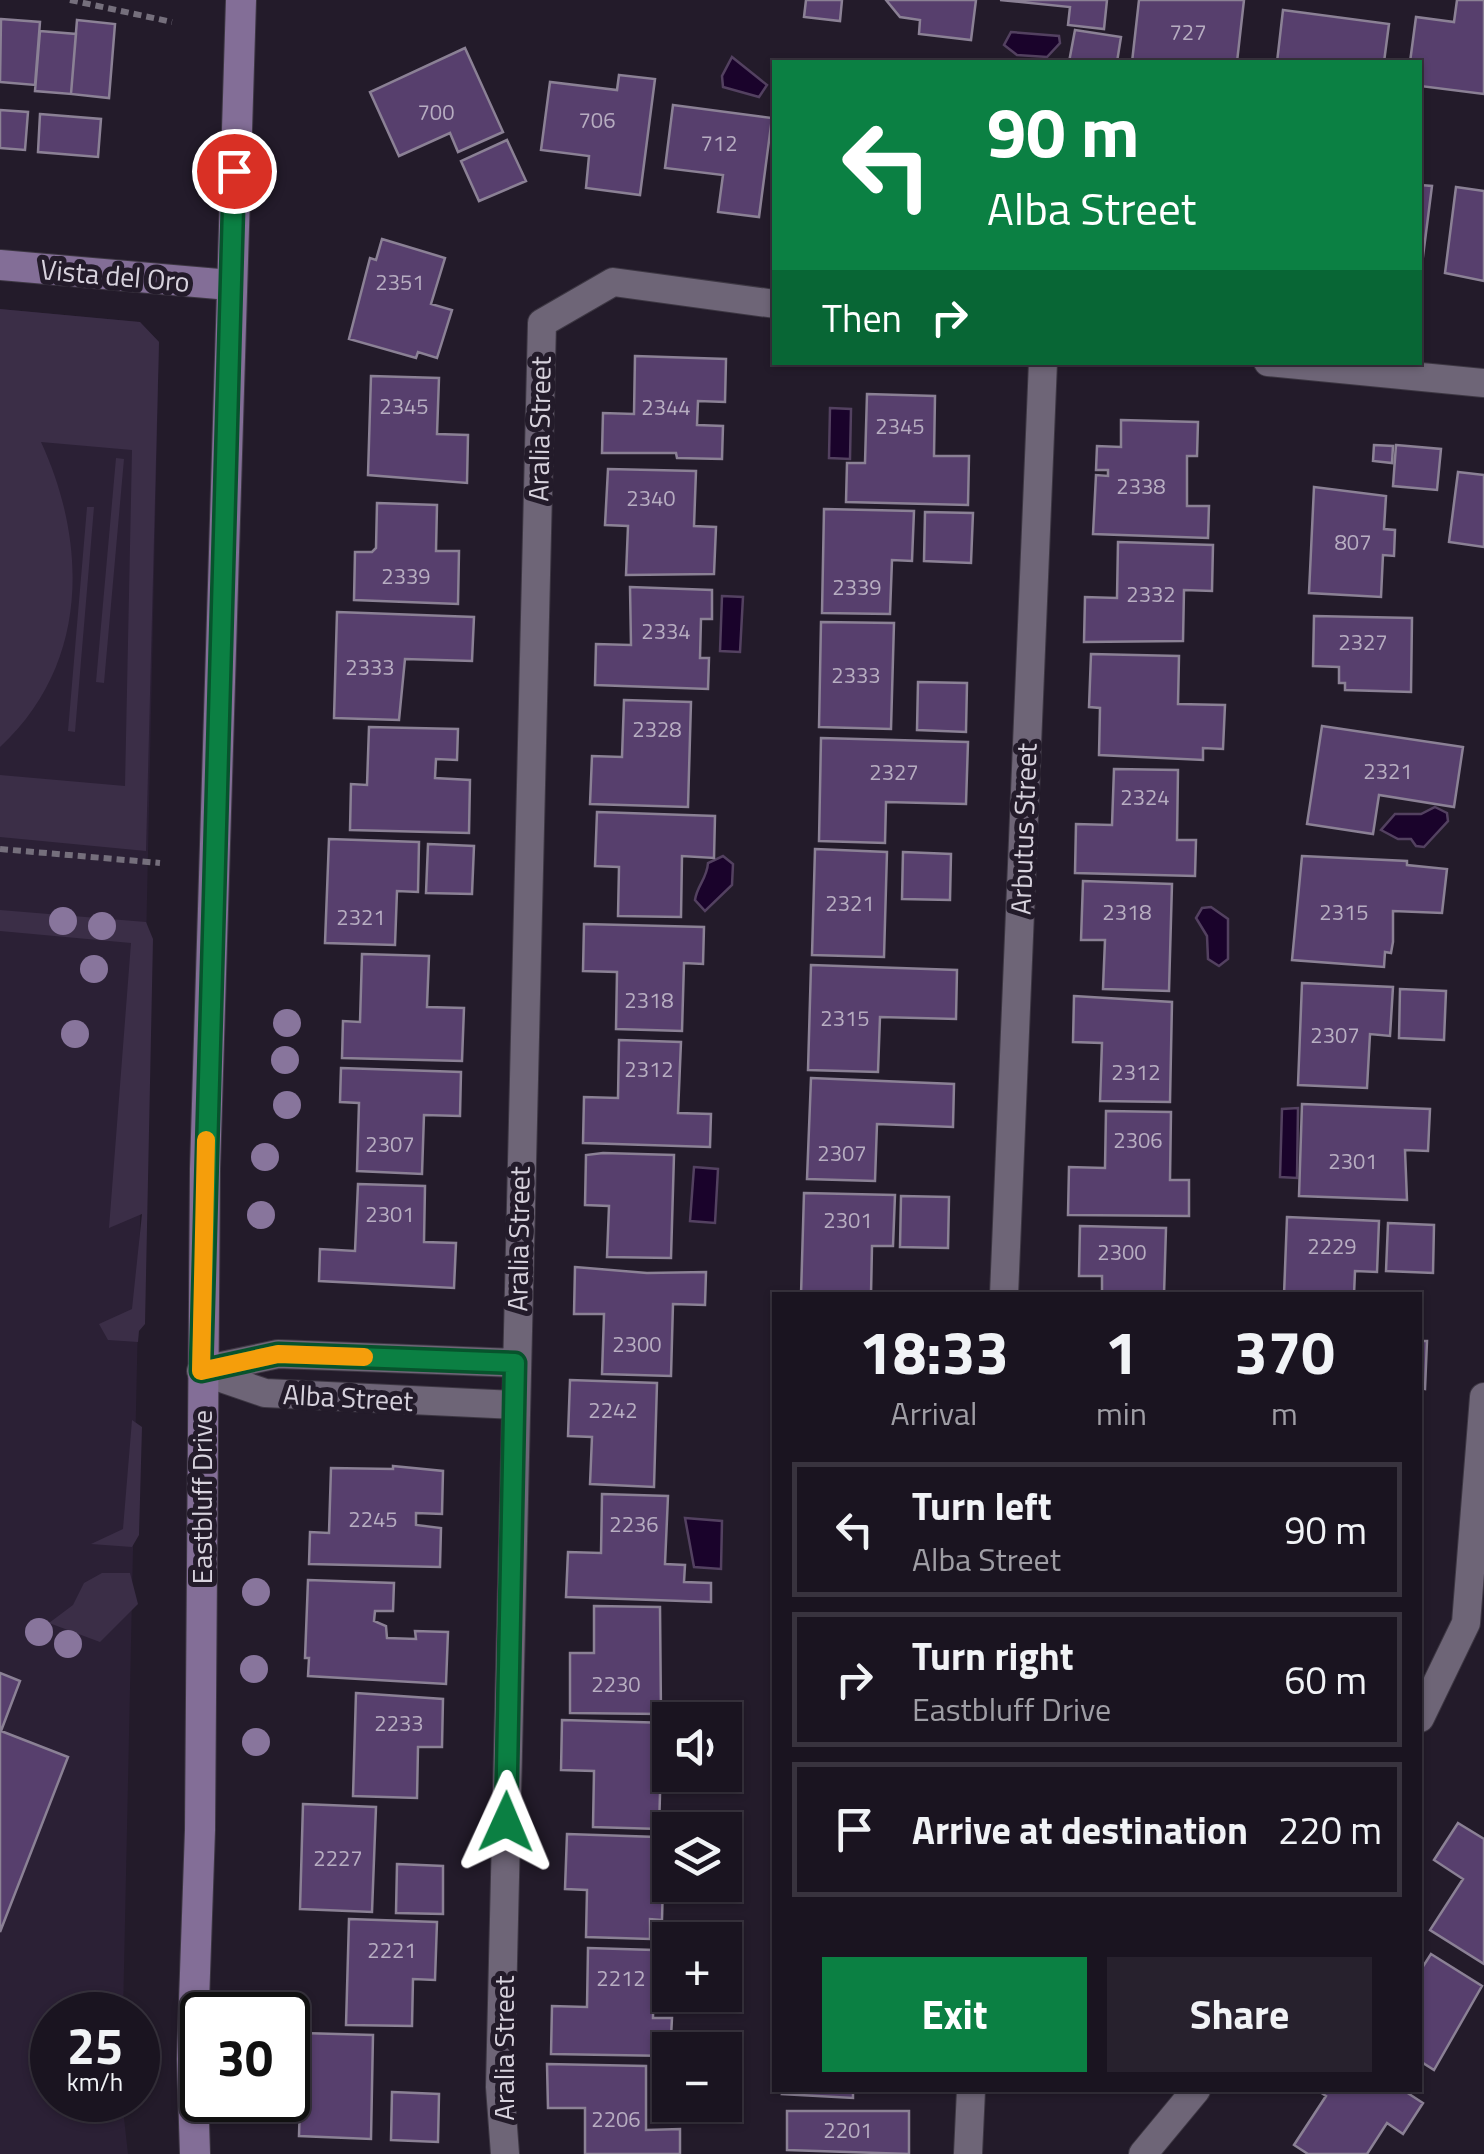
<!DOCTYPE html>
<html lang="en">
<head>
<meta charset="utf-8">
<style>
	body { margin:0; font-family:"Titillium Web",sans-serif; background:#27212d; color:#f1f3f6; height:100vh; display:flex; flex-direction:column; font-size:38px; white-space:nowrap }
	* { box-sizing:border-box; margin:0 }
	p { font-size:32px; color:#9f9ea5 }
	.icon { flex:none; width:55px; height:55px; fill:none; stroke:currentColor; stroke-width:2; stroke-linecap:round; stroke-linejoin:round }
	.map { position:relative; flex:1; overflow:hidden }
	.panel { position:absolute; left:772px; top:1292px; width:650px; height:800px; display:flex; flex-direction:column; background:#1a1420; border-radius:0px; box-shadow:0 2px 8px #0004,0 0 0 2px #38333e }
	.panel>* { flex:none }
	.hud { position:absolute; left:772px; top:60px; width:650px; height:305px; border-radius:0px; box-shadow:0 2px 8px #0004,0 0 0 2px #38333e; background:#0b8043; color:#fff; overflow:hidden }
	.buttons { position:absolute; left:652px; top:1702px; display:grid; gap:20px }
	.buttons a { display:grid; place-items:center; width:90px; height:90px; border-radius:0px; background:#1a1420; box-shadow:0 2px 8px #0004,0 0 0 2px #38333e; font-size:50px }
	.speed { position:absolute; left:30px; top:1992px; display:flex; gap:20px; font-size:50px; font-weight:700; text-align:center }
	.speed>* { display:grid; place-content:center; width:130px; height:130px; border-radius:50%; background:#1a1420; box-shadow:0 2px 8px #0004,0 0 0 2px #38333e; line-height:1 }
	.speed small { font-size:25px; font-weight:400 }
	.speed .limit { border:5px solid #111; border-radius:15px; background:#fff; color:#111 }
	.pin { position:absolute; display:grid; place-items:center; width:85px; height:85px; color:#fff; margin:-42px; border:5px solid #fff; border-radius:50%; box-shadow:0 2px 10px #0007 }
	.me { position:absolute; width:110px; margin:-55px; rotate:1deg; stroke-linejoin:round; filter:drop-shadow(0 0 8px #0008) }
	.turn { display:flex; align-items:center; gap:35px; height:210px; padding:0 50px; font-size:45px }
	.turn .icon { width:130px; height:130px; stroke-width:2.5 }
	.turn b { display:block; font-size:70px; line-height:85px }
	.then { display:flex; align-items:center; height:95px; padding:0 50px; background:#0003; gap:20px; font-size:38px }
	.eta { display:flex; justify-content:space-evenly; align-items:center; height:170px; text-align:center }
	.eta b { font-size:60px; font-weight:700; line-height:70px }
	.primary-button { display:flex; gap:20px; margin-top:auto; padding:20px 50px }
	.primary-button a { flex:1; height:115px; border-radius:0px; background:#0b8043; color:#fff; font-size:40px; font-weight:700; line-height:115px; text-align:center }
	.primary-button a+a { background:#27212d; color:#f1f3f6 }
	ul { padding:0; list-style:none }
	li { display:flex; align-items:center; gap:30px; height:135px; margin:0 20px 15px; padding:0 30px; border:5px solid #38333e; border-radius:0px }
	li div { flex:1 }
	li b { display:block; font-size:38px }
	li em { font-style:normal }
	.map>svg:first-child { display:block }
	.built { fill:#2b2035 }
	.green { fill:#3b2e47 }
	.water { fill:#1a032b; stroke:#534160; stroke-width:2.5 }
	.building { fill:#573f6d; stroke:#8b8195; stroke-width:2.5 }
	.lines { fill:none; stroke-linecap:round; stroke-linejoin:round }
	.street-casing { stroke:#3d3743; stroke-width:30 }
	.secondary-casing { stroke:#3d3743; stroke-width:32 }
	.path { stroke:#756f7c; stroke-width:6; stroke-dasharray:8 5; stroke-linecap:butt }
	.street { stroke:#6e6577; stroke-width:28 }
	.secondary { stroke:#836e97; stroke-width:30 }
	.tree { fill:#88759c }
	.route-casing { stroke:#07532c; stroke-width:25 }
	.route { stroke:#0b8043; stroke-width:18 }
	.slow { stroke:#f59e0b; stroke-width:18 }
	.labels { text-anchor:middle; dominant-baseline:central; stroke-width:10; stroke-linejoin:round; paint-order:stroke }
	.number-label { font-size:22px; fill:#b7adc1 }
	.street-label { font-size:28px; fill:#d7d2dd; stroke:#231b2a }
</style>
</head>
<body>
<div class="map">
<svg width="1484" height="2154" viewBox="0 0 1484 2154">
	<rect width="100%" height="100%" fill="#231b2a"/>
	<!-- built -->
	<path class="built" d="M0 309 140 322 159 342 123 2015H52V2100H122L128 2154H0Z"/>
	<!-- green -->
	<path class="green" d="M0 309 140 322 159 342 146 851 0 837V775L125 786 132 450 41 442C88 544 89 665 0 747Z
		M116 458 124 459 104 683 96 682Z
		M87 507H94L75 732 68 731Z
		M0 910 146 922 153 939 145 1324 139 1331 138 1342 108 1340 99 1324 132 1309 142 1214 109 1228 131 943 0 931Z
		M132 1420 142 1427 139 1535 132 1547 91 1544 123 1529Z
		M102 1573H130L138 1604 100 1642 49 1623 73 1605 84 1583Z"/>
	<!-- water -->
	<path class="water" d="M1011 32 1059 36 1060 43 1047 57 1017 55 1004 45Z
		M732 57 767 85 759 97 723 87 722 76Z
		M830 408 851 409 850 459 829 458Z
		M722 596 743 597 740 652 720 651Z
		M1435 807 1447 813 1448 821 1424 847 1416 846 1411 839H1398L1381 830 1395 814H1421Z
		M723 856 733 864 732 885 705 911 695 900C697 885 707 879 708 863Z
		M1211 907 1228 919V959L1219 966 1208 959 1207 936 1196 918 1202 908Z
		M1298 1108 1297 1178 1280 1177 1282 1109Z
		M694 1167 718 1169 715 1223 690 1221Z
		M685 1518 722 1521 721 1569 694 1567Z"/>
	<!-- building -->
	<path class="building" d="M806 0H842L840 21 804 17Z
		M886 0H976L971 40 919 34 920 20 900 17Z
		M1000 0H1107L1104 29 1068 25 1070 7Z
		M1139 0H1244L1237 62H1132Z
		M1457 0H1484V94L1420 86V62H1410L1416 17 1454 22Z
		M1283 10 1389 24 1384 62H1277Z
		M1 19 40 22 35 85 0 82Z
		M77 20 115 24 109 98 71 94Z
		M1075 30 1121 37 1117 62H1069Z
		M40 31 76 34 71 94 35 91Z
		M465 48 503 132 458 152 450 133 399 156 370 92Z
		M619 75 655 79 640 195 586 188 589 156 541 150 550 82 617 90Z
		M673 105 772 118 759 217 718 212 723 175 665 168Z
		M0 110 28 112 25 150 0 148Z
		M40 114 101 119 98 157 38 152Z
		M507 140 526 181 479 201 461 161Z
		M1420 185 1432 186 1420 280Z
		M1456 187 1484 191V281L1445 273Z
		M382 239 445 258 431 304 452 310 437 358 418 352 416 358 349 339 370 258 376 260Z
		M635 356 726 359 725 402 698 401 697 425 723 426 722 459 677 458 676 453H602L603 413 634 414Z
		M371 376 439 378 437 434 468 435 467 483 368 475Z
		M867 394 935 396 934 456H969L968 505 846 502 847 463H865Z
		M1121 420 1198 422 1197 456H1187V506H1209L1208 538 1093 534 1096 475 1108 476V470H1096L1097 446 1121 447Z
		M1374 445 1393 446 1392 463 1373 461Z
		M1396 445 1441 449 1437 490 1393 486Z
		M608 469 696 471 694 526 716 527 714 574 626 575 628 526 605 525Z
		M1458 472 1484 475V547L1449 542Z
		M1314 487 1386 496 1384 529 1395 530 1394 556 1383 555 1381 597 1309 593Z
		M377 503 437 505 436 551H459L458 604 354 600 355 552H372L376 548Z
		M824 509 914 511 912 561 892 560 890 614 822 613Z
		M925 512 973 513 971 563 924 561Z
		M1118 542 1213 545 1212 591 1184 590 1183 641 1084 642 1085 597 1117 598Z
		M630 587 712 590V619H701L700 658H709L708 689 595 685 596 644 631 645Z
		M337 612 474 617 472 661 405 659 399 720 334 718Z
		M1314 616 1412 618 1411 692 1345 690V683H1339V667L1313 666Z
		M821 622 894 623 891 729 819 727Z
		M1091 654 1179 656 1178 704 1225 705 1223 749 1203 748V760L1099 755 1100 708 1089 707Z
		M918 682 967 683 966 732 917 730Z
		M624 700 691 702 688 807 590 804 592 756 622 757Z
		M1322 726 1463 747 1454 807 1379 795 1373 834 1307 824Z
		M369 727 458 729 457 760 436 759 435 778 470 780 469 833 350 830 351 784 367 785Z
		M821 738 968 742 966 804 886 802 885 843 819 841Z
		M1114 769 1178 770 1177 840H1196L1195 876 1075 873 1076 824 1112 825Z
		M597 812 715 816 714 858 682 856 681 917 618 916 619 867 595 866Z
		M329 839 419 842 418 892 397 891 395 945 325 943Z
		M428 844 474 846 472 894 426 893Z
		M815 849 887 852 884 957 812 955Z
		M903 852 951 854 950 900 902 899Z
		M1302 856 1407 861V865L1447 869 1442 913 1393 911V942L1391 953 1385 952 1384 967 1292 960Z
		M1083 881 1172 884 1169 991 1103 989 1105 940H1081Z
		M584 924 704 927 703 964 684 963 682 1031 616 1029 617 972 583 971Z
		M362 954 429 956 427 1007 464 1008 462 1061 342 1058 343 1021 360 1022Z
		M811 965 957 970 956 1019 880 1017 878 1072 808 1070Z
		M1302 983 1393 987 1390 1036 1370 1034 1367 1088 1298 1085Z
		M1400 989 1446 991 1444 1040 1399 1038Z
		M1074 996 1172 1002 1170 1102 1100 1101 1102 1043 1073 1042Z
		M619 1040 681 1042 678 1113 711 1114 710 1147 583 1143 584 1097 618 1098Z
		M341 1068 461 1072 460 1116 424 1115 422 1174 357 1171 359 1103 340 1102Z
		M811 1078 954 1084 953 1127 877 1124 875 1181 807 1179Z
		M1302 1104 1430 1109 1428 1151 1405 1150 1407 1200 1299 1196Z
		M1106 1111 1171 1112 1170 1180H1189V1216L1068 1215 1069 1167 1105 1168Z
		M603 1153 674 1155 671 1258 607 1257 609 1206 585 1205 586 1155Z
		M358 1184 425 1186 424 1242 456 1243 454 1288 319 1281 320 1249 355 1251Z
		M804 1193 895 1195 893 1246H872L871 1295H801Z
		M901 1196 949 1197 948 1248 900 1247Z
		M1287 1217 1379 1221 1377 1272 1355 1271 1354 1295H1284Z
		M1388 1223 1434 1225 1433 1273 1386 1271Z
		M1080 1226 1166 1228 1164 1295H1102V1276H1079Z
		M575 1267 647 1273 706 1272 705 1305 673 1304 671 1376 602 1374 604 1314H574Z
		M1420 1341H1427L1425 1389 1420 1388Z
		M570 1380 657 1383 654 1487 590 1484 592 1437 568 1436Z
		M393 1466 443 1471 442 1514 416 1513V1525L441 1528 440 1567 309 1564 310 1532 329 1533 331 1468 393 1469Z
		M602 1494 668 1496 665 1564 685 1565 684 1582 711 1583V1602L566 1597 568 1552 601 1553Z
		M308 1580 394 1583 393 1611H375L374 1621 386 1626 387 1638 416 1639 415 1631 448 1632 446 1684 308 1676 309 1658H305Z
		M594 1606 660 1607 661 1714 570 1713V1653H594Z
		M0 1673 20 1681 1 1731 68 1757 0 1932Z
		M356 1693 443 1699 442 1747H418L417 1798 353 1796Z
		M562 1720 670 1723V1760H661L659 1829 593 1827 594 1771 561 1770Z
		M303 1804 376 1807 372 1912 300 1909Z
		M1458 1823 1484 1839V1964L1430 1930 1463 1879 1434 1860Z
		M567 1834 657 1837 653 1882H663L662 1920 650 1919V1939L586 1937 587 1890 565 1889Z
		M397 1864 443 1866V1914L396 1913Z
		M349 1919 437 1922 435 1980 413 1979 412 2026 346 2025Z
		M588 1948 654 1950 653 2018H672L670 2056 551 2054 552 2006 587 2007Z
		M1431 1954 1482 1986 1434 2070 1420 2061V1971Z
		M302 2033 373 2035 371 2139 299 2136Z
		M547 2064 646 2066V2130L680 2129V2154H585V2108H548Z
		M783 2090H853V2098L782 2094Z
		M1317 2090H1403L1423 2103 1403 2134 1387 2123 1367 2154H1308L1294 2145 1326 2096Z
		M392 2092 439 2094 438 2142 391 2140Z
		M787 2111H909V2154L787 2150Z"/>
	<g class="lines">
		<defs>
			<path id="street" d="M1268 362 1484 383
				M1004 1295 1043 362
				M203 1370 278 1354 515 1363
				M201 1371 265 1393 514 1405
				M1420 1718 1466 1623 1484 1397
				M505 2154 500 2087 542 323 613 282 775 304
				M968 2154 971 2090
				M1143 2154 1196 2090"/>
			<path id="secondary" d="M0 265 230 285
				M195 2154 192 2059 200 1830 205 1169 241 0"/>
		</defs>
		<!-- street casing -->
		<use href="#street" class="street-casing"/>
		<!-- secondary casing -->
		<use href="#secondary" class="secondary-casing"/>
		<!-- path -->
		<path class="path" d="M70 0 172 22
			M0 849 160 863"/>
		<!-- street -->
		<use href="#street" class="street"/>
		<!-- secondary -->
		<use href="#secondary" class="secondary"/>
	</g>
	<!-- trees -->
	<g class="tree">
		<circle cx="63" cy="921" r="14"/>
		<circle cx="102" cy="926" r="14"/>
		<circle cx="94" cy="969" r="14"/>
		<circle cx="287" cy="1023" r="14"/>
		<circle cx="75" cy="1034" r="14"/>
		<circle cx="285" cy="1060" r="14"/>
		<circle cx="287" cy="1105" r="14"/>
		<circle cx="265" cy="1157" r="14"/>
		<circle cx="261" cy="1215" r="14"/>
		<circle cx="256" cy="1592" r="14"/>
		<circle cx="39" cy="1632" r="14"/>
		<circle cx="68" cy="1644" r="14"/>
		<circle cx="254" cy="1669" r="14"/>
		<circle cx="256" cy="1742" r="14"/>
	</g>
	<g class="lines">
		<defs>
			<path id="route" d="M234 171 201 1371 278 1354 515 1363 506 1822"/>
		</defs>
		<!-- route casing -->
		<use href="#route" class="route-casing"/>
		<!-- route -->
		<use href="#route" class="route"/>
		<!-- slow -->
		<path class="slow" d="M206 1140 201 1371 278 1354 364 1357"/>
	</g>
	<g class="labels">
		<!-- number labels -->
		<g class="number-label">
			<text x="1188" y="32">727</text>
			<text x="436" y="112">700</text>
			<text x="597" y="120">706</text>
			<text x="719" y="143">712</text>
			<text x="400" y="282">2351</text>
			<text x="404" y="406">2345</text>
			<text x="666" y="407">2344</text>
			<text x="900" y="426">2345</text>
			<text x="1141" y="486">2338</text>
			<text x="651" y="498">2340</text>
			<text x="1353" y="542">807</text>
			<text x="406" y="576">2339</text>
			<text x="857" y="587">2339</text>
			<text x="1151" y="594">2332</text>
			<text x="666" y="631">2334</text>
			<text x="1363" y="642">2327</text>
			<text x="370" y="667">2333</text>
			<text x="856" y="675">2333</text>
			<text x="657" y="729">2328</text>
			<text x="1388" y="771">2321</text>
			<text x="894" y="772">2327</text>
			<text x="1145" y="797">2324</text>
			<text x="850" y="903">2321</text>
			<text x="1127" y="912">2318</text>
			<text x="1344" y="912">2315</text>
			<text x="361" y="917">2321</text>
			<text x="649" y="1000">2318</text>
			<text x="845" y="1018">2315</text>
			<text x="1335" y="1035">2307</text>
			<text x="649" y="1069">2312</text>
			<text x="1136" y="1072">2312</text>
			<text x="1138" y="1140">2306</text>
			<text x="390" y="1144">2307</text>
			<text x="842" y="1153">2307</text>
			<text x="1353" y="1161">2301</text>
			<text x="390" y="1214">2301</text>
			<text x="848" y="1220">2301</text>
			<text x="1332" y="1246">2229</text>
			<text x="1122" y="1252">2300</text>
			<text x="637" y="1344">2300</text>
			<text x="613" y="1410">2242</text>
			<text x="373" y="1519">2245</text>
			<text x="634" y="1524">2236</text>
			<text x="616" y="1684">2230</text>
			<text x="399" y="1723">2233</text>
			<text x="338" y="1858">2227</text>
			<text x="392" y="1950">2221</text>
			<text x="621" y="1978">2212</text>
			<text x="616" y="2119">2206</text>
			<text x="848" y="2130">2201</text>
		</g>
		<!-- street labels -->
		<g class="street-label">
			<text transform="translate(115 275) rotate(5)">Vista del Oro</text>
			<text transform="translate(539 429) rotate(-89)">Aralia Street</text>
			<text transform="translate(1023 829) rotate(-88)">Arbutus Street</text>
			<text transform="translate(518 1239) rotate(-89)">Aralia Street</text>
			<text transform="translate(348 1397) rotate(3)">Alba Street</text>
			<text transform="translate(201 1497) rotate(-90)">Eastbluff Drive</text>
			<text transform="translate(503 2048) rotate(-90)">Aralia Street</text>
		</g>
	</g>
</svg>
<div class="buttons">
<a><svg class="icon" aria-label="sound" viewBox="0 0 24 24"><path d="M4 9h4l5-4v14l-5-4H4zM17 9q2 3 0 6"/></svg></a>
<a><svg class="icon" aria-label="layers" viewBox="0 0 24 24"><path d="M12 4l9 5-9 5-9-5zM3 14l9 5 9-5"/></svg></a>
<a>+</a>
<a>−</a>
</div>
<div class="speed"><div>25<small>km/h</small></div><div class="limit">30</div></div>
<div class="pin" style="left:234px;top:171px;background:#d93025"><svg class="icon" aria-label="arrive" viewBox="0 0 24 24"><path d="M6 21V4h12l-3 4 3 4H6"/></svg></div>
<svg class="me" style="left:506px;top:1822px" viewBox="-20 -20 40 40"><path d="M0-17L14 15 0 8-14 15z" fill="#0b8043" stroke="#fff" stroke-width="4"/></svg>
<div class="hud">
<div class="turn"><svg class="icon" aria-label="left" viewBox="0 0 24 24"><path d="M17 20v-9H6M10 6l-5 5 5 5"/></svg><div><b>90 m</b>Alba Street</div></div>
<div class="then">Then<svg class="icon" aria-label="right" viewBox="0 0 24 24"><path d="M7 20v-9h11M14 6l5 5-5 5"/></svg></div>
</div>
<section class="panel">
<div class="eta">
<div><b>18:33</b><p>Arrival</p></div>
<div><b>1</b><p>min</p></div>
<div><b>370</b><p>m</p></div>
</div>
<ul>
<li><svg class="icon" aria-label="left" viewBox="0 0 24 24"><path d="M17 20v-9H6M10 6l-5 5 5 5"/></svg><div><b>Turn left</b><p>Alba Street</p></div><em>90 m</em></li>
<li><svg class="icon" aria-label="right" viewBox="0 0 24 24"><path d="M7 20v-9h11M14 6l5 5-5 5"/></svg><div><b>Turn right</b><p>Eastbluff Drive</p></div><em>60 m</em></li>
<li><svg class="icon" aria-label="arrive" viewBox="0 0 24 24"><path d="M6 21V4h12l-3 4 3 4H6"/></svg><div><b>Arrive at destination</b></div><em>220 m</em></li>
</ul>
<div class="primary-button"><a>Exit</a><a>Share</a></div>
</section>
</div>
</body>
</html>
